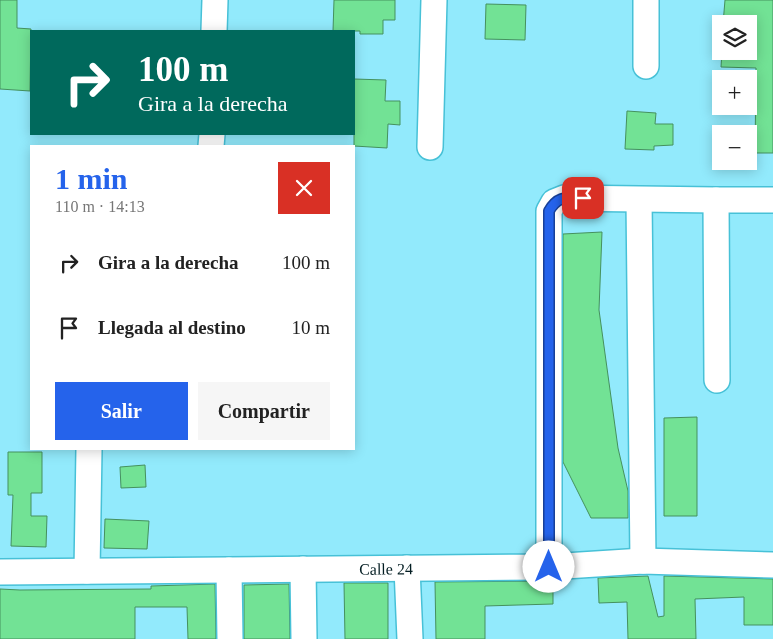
<!DOCTYPE html>
<html lang="es">
<head>
<meta charset="utf-8">
<style>
	body { margin:0; font-family:Georgia,serif; background:#f6f6f6; color:#222; height:100vh; display:flex; flex-direction:column; font-size:19px; white-space:nowrap }
	* { box-sizing:border-box; margin:0 }
	p { font-size:16px; color:#767676 }
	.icon { flex:none; width:28px; height:28px; fill:none; stroke:currentColor; stroke-width:2; stroke-linecap:round; stroke-linejoin:round }
	.map { position:relative; flex:1; overflow:hidden }
	.panel { position:absolute; left:30px; top:145px; width:325px; height:305px; display:flex; flex-direction:column; background:#fff; border-radius:0px; box-shadow:0 2px 12px #0003 }
	.panel>* { flex:none }
	.hud { position:absolute; left:30px; top:30px; width:325px; height:105px; border-radius:0px; box-shadow:0 2px 12px #0003; background:#00695c; color:#fff; overflow:hidden }
	.tools { position:absolute; left:712px; top:15px; display:grid; gap:10px }
	.tools a { display:grid; place-items:center; width:45px; height:45px; border-radius:0px; background:#fff; box-shadow:0 2px 12px #0003; font-size:25px }
	.pin { position:absolute; display:grid; place-items:center; width:42px; height:42px; color:#fff; margin:-21px; border-radius:10px; box-shadow:0 2px 8px #0006 }
	.me { position:absolute; width:55px; margin:-28px; rotate:0deg; stroke-linejoin:round; filter:drop-shadow(0 0 4px #0008) }
	.turn { display:flex; align-items:center; gap:18px; height:105px; padding:0 25px; font-size:22px }
	.turn .icon { width:65px; height:65px; stroke-width:2.5 }
	.turn b { display:block; font-size:35px; line-height:42px }
	.round { display:grid; place-items:center; flex:none; width:52px; height:52px; border-radius:0px; background:#f6f6f6 }
	.summary { display:flex; align-items:center; justify-content:space-between; height:85px; padding:0 25px }
	h1 { font-size:30px; font-weight:800; line-height:38px; color:#2563eb }
	.button { display:flex; gap:10px; margin-top:auto; padding:10px 25px }
	.button a { flex:1; height:58px; border-radius:0px; background:#2563eb; color:#fff; font-size:20px; font-weight:800; line-height:58px; text-align:center }
	.button a+a { background:#f6f6f6; color:#222 }
	ul { padding:0; list-style:none }
	li { display:flex; align-items:center; gap:15px; height:65px; padding:0 25px }
	li div { flex:1 }
	li b { display:block; font-size:19px }
	li em { font-style:normal }
	.map>svg:first-child { display:block }
	.building { fill:#72e295; stroke:#45915e }
	.lines { fill:none; stroke-linecap:round; stroke-linejoin:round }
	.minor-casing { stroke:#47c1d7; stroke-width:28 }
	.minor { stroke:#fff; stroke-width:25 }
	.route-casing { stroke:#184099; stroke-width:12 }
	.route { stroke:#2563eb; stroke-width:9 }
	.labels { text-anchor:middle; dominant-baseline:central; stroke-width:4; stroke-linejoin:round; paint-order:stroke }
	.street-label { font-size:16px; fill:#031d22; stroke:#fbfbfb }
</style>
</head>
<body>
<div class="map">
<svg width="773" height="639" viewBox="0 0 773 639">
	<rect width="100%" height="100%" fill="#92eafc"/>
	<!-- building -->
	<path class="building" d="M0 0H17V28L31 29 30 91 0 89Z
		M334 0H395V20H383V34H360V31H333Z
		M725 0H773V153H755L756 68 721 67 722 51H749V24H723Z
		M486 4 526 5 525 40 485 39Z
		M354 79 386 80 385 101H400V125L388 124 387 148 354 146Z
		M627 111 656 113 655 124H673V145L654 146V150L625 149Z
		M602 232 599 310 618 448 628 491V518H591L563 462V234Z
		M697 417V516H664V418Z
		M8 452H42V493H31V516H47L46 547 11 546 13 495H8Z
		M145 465 146 487 121 488 120 467Z
		M105 519 149 521 147 549 104 548Z
		M648 576 658 617 664 616V576L773 579V625H744V597L695 599 696 639H628L627 602 599 603 598 578Z
		M553 581V604L485 606V639H436L435 582Z
		M344 583H388V639H345Z
		M215 584 216 639H188L187 607H135V639H0V589L20 590 151 589V586Z
		M289 584 290 639H244V585Z"/>
	<g class="lines">
		<defs>
			<g id="minor">
				<path d="M214 31 215 0"/>
				<path d="M646 66V0"/>
				<path d="M211 146 212 134"/>
				<path d="M430 147 434 0"/>
				<path d="M639 200 643 561"/>
				<path d="M716 200 717 380"/>
				<path d="M549 567V211L554 202 564 198 716 200H773"/>
				<path d="M407 568 410 639"/>
				<path d="M303 569 304 639"/>
				<path d="M229 570 230 639"/>
				<path d="M87 571 89 449"/>
				<path id="s1" d="M0 572 549 567 643 561 773 565"/>
			</g>
		</defs>
		<!-- minor casing -->
		<use href="#minor" class="minor-casing"/>
		<!-- minor -->
		<use href="#minor" class="minor"/>
	</g>
	<g class="lines">
		<defs>
			<path id="route" d="M549 567V211C558 195 567 198 583 198"/>
		</defs>
		<!-- route casing -->
		<use href="#route" class="route-casing"/>
		<!-- route -->
		<use href="#route" class="route"/>
	</g>
	<g class="labels">
		<!-- street labels -->
		<g class="street-label">
			<text stroke="none"><textPath href="#s1" startOffset="386">Calle 24</textPath></text>
		</g>
	</g>
</svg>
<div class="tools">
<a><svg class="icon" aria-label="layers" viewBox="0 0 24 24"><path d="M12 4l9 5-9 5-9-5zM3 14l9 5 9-5"/></svg></a>
<a>+</a>
<a>−</a>
</div>
<div class="pin" style="left:583px;top:198px;background:#d93025"><svg class="icon" aria-label="arrive" viewBox="0 0 24 24"><path d="M6 21V4h12l-3 4 3 4H6"/></svg></div>
<svg class="me" style="left:549px;top:567px" viewBox="-20 -20 40 40"><circle r="19" fill="#fff"/><path d="M0-13L10 11 0 6-10 11z" fill="#2563eb"/></svg>
<div class="hud">
<div class="turn"><svg class="icon" aria-label="right" viewBox="0 0 24 24"><path d="M7 20v-9h11M14 6l5 5-5 5"/></svg><div><b>100 m</b>Gira a la derecha</div></div>
</div>
<section class="panel">
<div class="summary"><div><h1>1 min</h1><p>110 m · 14:13</p></div><a class="round" style="background:#d93025;color:#fff"><svg class="icon" aria-label="close" viewBox="0 0 24 24"><path d="M6 6l12 12M18 6L6 18"/></svg></a></div>
<ul>
<li><svg class="icon" aria-label="right" viewBox="0 0 24 24"><path d="M7 20v-9h11M14 6l5 5-5 5"/></svg><div><b>Gira a la derecha</b></div><em>100 m</em></li>
<li><svg class="icon" aria-label="arrive" viewBox="0 0 24 24"><path d="M6 21V4h12l-3 4 3 4H6"/></svg><div><b>Llegada al destino</b></div><em>10 m</em></li>
</ul>
<div class="button"><a>Salir</a><a>Compartir</a></div>
</section>
</div>
</body>
</html>
